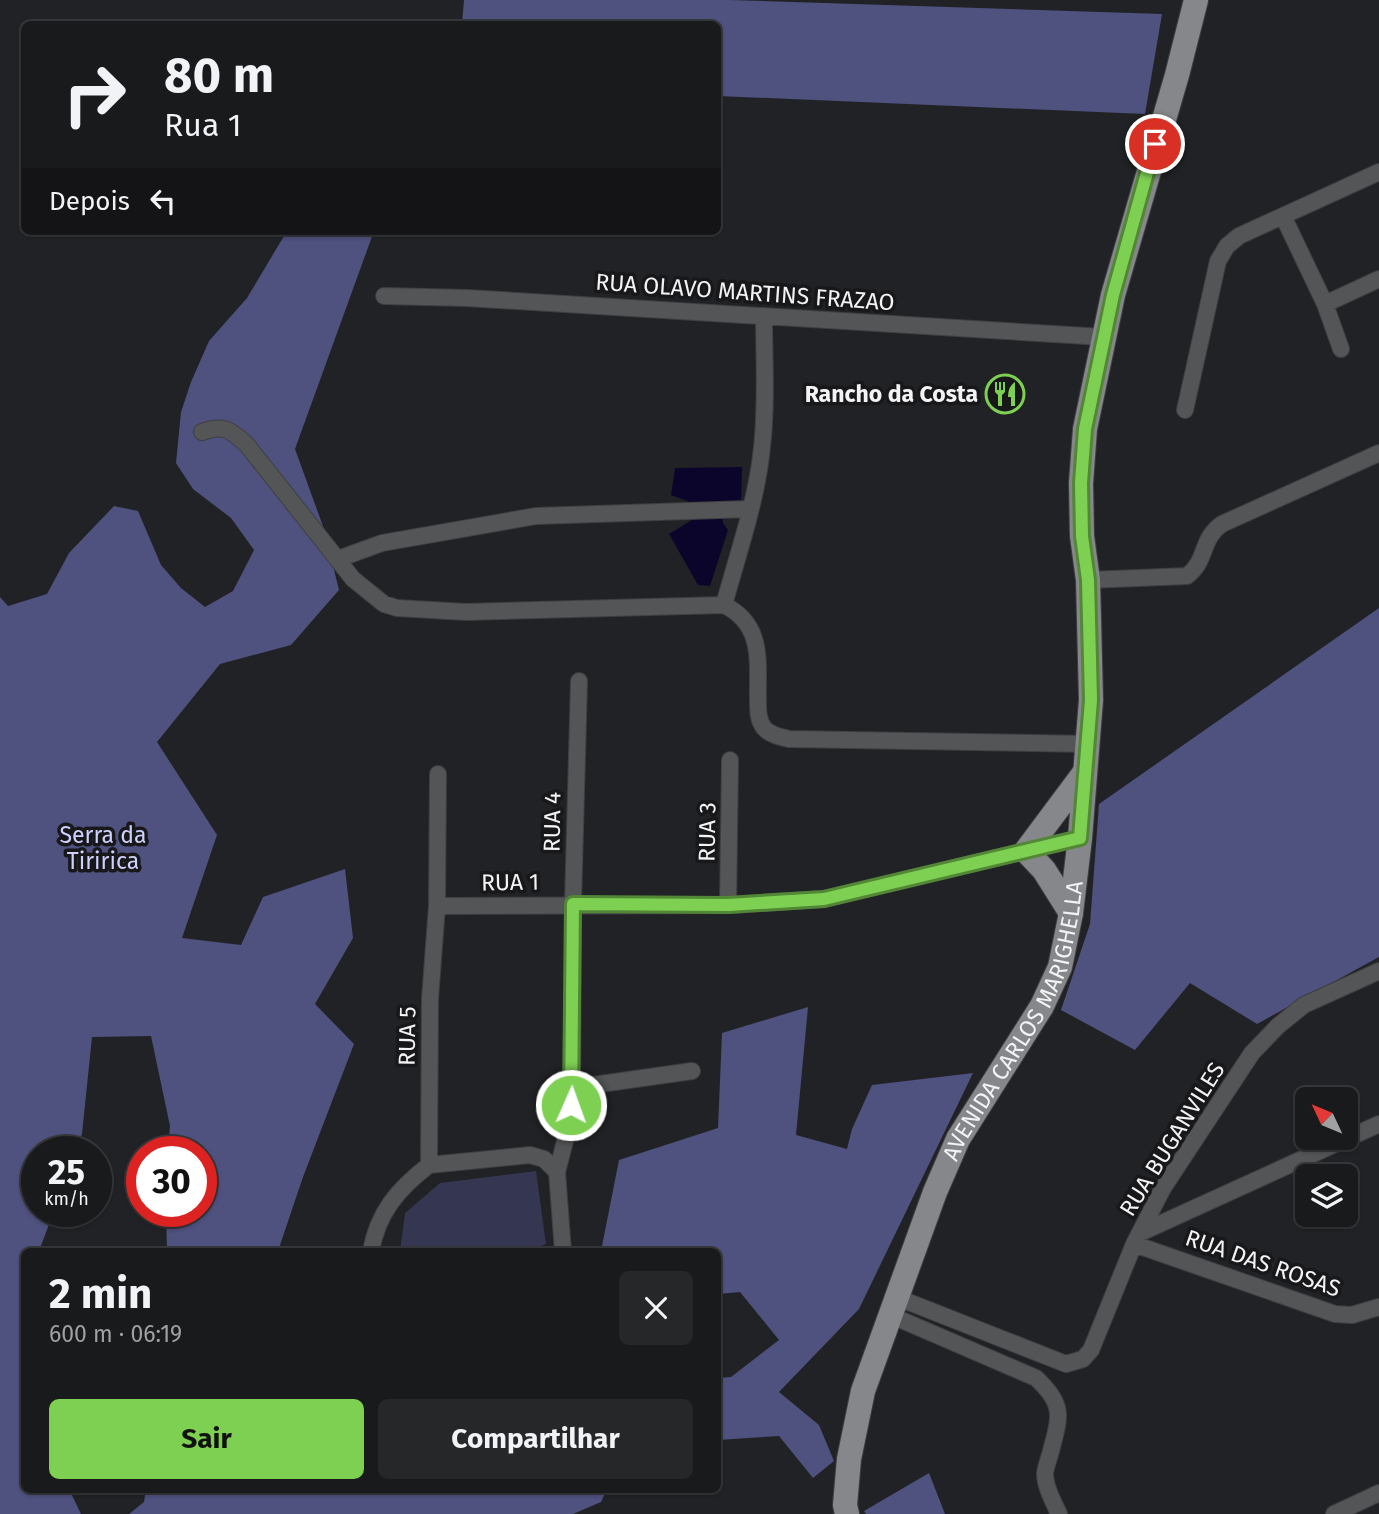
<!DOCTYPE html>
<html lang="pt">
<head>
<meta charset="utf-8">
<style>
	body { margin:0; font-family:"Fira Sans",sans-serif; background:#262729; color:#f1f3f6; height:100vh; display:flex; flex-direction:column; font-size:26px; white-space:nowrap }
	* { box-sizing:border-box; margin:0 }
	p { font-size:23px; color:#9fa1a3 }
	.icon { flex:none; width:38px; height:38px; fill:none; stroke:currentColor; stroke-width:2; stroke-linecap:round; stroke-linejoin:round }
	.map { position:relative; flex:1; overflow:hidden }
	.sheet { position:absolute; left:21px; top:1248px; width:700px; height:245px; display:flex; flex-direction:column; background:#191a1c; border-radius:10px; box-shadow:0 2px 5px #0004,0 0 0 2px #37383b }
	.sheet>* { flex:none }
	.guide { position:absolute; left:21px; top:21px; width:700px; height:214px; border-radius:10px; box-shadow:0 2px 5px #0004,0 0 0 2px #37383b; background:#191a1c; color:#f1f3f6; overflow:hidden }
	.needle { width:46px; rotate:314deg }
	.fabs { position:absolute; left:1295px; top:1087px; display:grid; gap:14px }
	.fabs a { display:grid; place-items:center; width:63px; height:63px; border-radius:10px; background:#191a1c; box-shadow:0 2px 5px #0004,0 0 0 2px #37383b; font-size:35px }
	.speed { position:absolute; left:21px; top:1136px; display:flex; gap:14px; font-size:35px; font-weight:700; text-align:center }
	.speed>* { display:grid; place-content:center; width:91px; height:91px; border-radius:50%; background:#191a1c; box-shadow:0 2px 5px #0004,0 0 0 2px #37383b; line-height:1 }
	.speed small { font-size:18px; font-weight:400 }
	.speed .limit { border:10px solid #d22; background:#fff; color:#111 }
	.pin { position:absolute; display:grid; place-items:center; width:60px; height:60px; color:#fff; margin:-30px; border:4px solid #fff; border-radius:50%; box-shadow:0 2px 7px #0007 }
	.me { position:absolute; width:77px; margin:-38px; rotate:2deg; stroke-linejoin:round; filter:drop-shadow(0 0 5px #0008) }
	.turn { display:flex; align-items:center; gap:24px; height:147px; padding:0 28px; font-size:32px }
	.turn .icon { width:91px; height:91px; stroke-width:2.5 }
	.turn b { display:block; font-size:49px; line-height:60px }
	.then { display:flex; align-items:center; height:66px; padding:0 28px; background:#0003; gap:14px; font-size:26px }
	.round { display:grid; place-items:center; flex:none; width:74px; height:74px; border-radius:10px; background:#262729 }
	.head { display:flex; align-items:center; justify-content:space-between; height:119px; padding:0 28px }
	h1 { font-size:42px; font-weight:700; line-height:52px }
	.action { display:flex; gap:14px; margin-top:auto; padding:14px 28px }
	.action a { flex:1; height:80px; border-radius:10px; background:#7ed053; color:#111; font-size:28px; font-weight:700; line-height:80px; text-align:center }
	.action a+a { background:#262729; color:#f1f3f6 }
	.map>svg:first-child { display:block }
	.green { fill:#353651 }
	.forest { fill:#4f517e }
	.water { fill:#0b052b }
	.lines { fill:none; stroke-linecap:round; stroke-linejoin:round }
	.minor-casing { stroke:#3e3f42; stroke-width:18 }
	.primary-casing { stroke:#3e3f42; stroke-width:26 }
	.minor { stroke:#545556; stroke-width:16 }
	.primary { stroke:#86878a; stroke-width:24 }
	.route-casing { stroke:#528736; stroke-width:18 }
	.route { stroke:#7ed053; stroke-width:12 }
	.labels { text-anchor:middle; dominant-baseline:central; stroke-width:7; stroke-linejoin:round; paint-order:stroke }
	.street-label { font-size:23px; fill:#f3f3f5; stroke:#18181b }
	.poi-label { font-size:23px; font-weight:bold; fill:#f3f3f5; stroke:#18181b; text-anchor:end }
	.park-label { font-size:23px; fill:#ced1fe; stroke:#18181b }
</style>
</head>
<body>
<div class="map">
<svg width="1379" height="1514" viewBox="0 0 1379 1514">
	<rect width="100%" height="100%" fill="#212225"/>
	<!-- green -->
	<path class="green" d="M536 1171 546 1244 530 1251H400L405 1213 440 1183Z"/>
	<!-- forest -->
	<path class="forest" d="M464 0H730L1162 14 1145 114 718 96V24H462Z
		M287 231H374L295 449 324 529 339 590 291 645 220 664 157 742 217 835 182 938 241 945 263 897 345 869 353 938 315 1004 354 1044 303 1177 278 1251H167L166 1211H201V1152L168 1151 170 1126 151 1036 92 1037 82 1134 75 1151 37 1152V1211H54L39 1251H24V1489H69L81 1514H0V597L8 606 47 594 69 553 114 506 138 511 161 565 181 588 205 607 233 591 254 550 231 518 193 489 176 463 181 412 191 382 209 341 247 298Z
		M1379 608V957L1257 1024 1190 983 1135 1050 1061 1010 1090 924 1099 804Z
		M808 1007 796 1135 847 1149 852 1129 872 1085 973 1073 859 1309 779 1392 819 1425 834 1461 813 1478 779 1436 718 1440V1378L731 1377 779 1340 740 1292 718 1294V1251H601L619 1160 718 1128 722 1033Z
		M929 1473 945 1514H866L864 1511Z
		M146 1489H607L601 1502 573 1514H129L144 1502Z"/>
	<!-- water -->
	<path class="water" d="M742 467 741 501 720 503 723 523 728 530 710 586 698 585 669 534 692 520 695 504 671 495 675 468Z"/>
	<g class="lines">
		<defs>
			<path id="minor" d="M1283 216 1325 304 1341 349
				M384 296 467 298 1103 337
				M1325 304 1379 279
				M1185 410 1218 261 1227 246 1239 236 1379 172
				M202 432C224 424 231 430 247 445L353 579 384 604 397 608 466 612 724 605C765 625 757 663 758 702 758 711 758 720 764 728 770 735 781 737 789 739L1088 744
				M338 559 382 543 536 516 749 509
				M1088 580 1187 576C1208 560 1200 539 1222 524L1379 453
				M724 605C738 553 757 500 762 447 767 403 764 359 764 316
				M728 905 730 760
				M437 906 728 905 824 899 1080 838
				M572 1088 692 1071
				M429 1165 430 999 437 906 438 774
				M429 1165 530 1155 544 1159 557 1172
				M1140 1233 1379 1124
				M1134 1244 1335 1314 1352 1315 1379 1307
				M371 1251C378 1212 398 1189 429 1165
				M563 1251 557 1172 570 1122 572 1088 573 904 579 681
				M896 1297 1066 1364 1083 1359 1091 1350 1134 1244 1163 1188 1252 1053 1278 1026 1304 1005 1379 971
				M890 1315 1036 1378C1065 1405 1060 1416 1051 1451 1049 1458 1046 1466 1045 1473 1045 1487 1053 1501 1059 1514
				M1334 1514 1379 1493"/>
			<g id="primary">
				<path d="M1071 913 1044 870 1026 851 1085 772"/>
				<path id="s1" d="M847 1514 845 1505 849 1459 863 1391 935 1192 958 1139 1042 1006 1060 967 1071 913 1080 838 1091 700 1088 580 1082 536 1081 483 1085 429 1113 295 1177 75 1196 0"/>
			</g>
		</defs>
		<!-- minor casing -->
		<use href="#minor" class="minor-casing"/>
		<!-- primary casing -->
		<use href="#primary" class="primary-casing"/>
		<!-- minor -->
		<use href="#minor" class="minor"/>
		<!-- primary -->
		<use href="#primary" class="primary"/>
	</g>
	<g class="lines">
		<defs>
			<path id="route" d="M571 1105 573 904 728 905 824 899 1080 838 1091 700 1088 580 1082 536 1081 483 1085 429 1113 295 1155 144"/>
		</defs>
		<!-- route casing -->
		<use href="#route" class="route-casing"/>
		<!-- route -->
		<use href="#route" class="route"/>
	</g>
	<!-- icons -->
	<defs>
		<symbol id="restaurant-ring" viewBox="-11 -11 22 22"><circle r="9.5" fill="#18181b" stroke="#7ed053" stroke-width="1.5"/><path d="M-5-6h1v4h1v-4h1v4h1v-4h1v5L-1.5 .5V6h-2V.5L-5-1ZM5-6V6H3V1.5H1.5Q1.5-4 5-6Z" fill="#7ed053"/></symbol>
	</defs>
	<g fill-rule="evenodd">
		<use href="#restaurant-ring" x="983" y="372" width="44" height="44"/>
	</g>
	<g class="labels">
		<!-- street labels -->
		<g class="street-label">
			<text transform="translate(745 292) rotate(4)">RUA OLAVO MARTINS FRAZAO</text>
			<text transform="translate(552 822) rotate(-89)">RUA 4</text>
			<text transform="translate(707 832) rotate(-89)">RUA 3</text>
			<text transform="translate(510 882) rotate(-1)">RUA 1</text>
			<text stroke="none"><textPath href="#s1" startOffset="527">AVENIDA CARLOS MARIGHELLA</textPath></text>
			<text transform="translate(407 1036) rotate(-89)">RUA 5</text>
			<text transform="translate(1172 1139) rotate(-58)">RUA BUGANVILES</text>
			<text transform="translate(1263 1263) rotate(19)">RUA DAS ROSAS</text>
		</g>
		<!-- poi labels -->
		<g class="poi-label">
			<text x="978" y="394">Rancho da Costa</text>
		</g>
		<!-- park labels -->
		<g class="park-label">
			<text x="103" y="835">Serra da<tspan x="103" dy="26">Tiririca</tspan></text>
		</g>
	</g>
</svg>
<div class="fabs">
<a><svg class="needle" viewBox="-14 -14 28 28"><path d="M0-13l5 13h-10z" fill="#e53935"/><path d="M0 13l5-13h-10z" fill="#9fa1a3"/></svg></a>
<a><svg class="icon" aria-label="layers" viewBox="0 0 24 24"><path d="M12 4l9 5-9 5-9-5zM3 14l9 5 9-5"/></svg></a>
</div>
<div class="speed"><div>25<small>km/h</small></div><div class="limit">30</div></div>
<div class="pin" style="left:1155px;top:144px;background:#d93025"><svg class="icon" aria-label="arrive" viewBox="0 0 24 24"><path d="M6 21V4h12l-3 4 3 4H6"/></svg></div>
<svg class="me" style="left:571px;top:1105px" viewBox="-20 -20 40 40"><circle r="17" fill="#7ed053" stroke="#fff" stroke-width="3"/><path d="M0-11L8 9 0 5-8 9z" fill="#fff"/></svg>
<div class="guide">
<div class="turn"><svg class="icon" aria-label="right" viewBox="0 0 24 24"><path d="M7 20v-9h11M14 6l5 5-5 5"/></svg><div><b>80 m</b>Rua 1</div></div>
<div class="then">Depois<svg class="icon" aria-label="left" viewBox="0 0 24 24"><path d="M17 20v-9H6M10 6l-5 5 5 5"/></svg></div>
</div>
<section class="sheet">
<div class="head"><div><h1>2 min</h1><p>600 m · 06:19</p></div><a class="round"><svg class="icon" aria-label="close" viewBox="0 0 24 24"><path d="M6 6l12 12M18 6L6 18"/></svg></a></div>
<div class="action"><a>Sair</a><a>Compartilhar</a></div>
</section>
</div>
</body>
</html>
